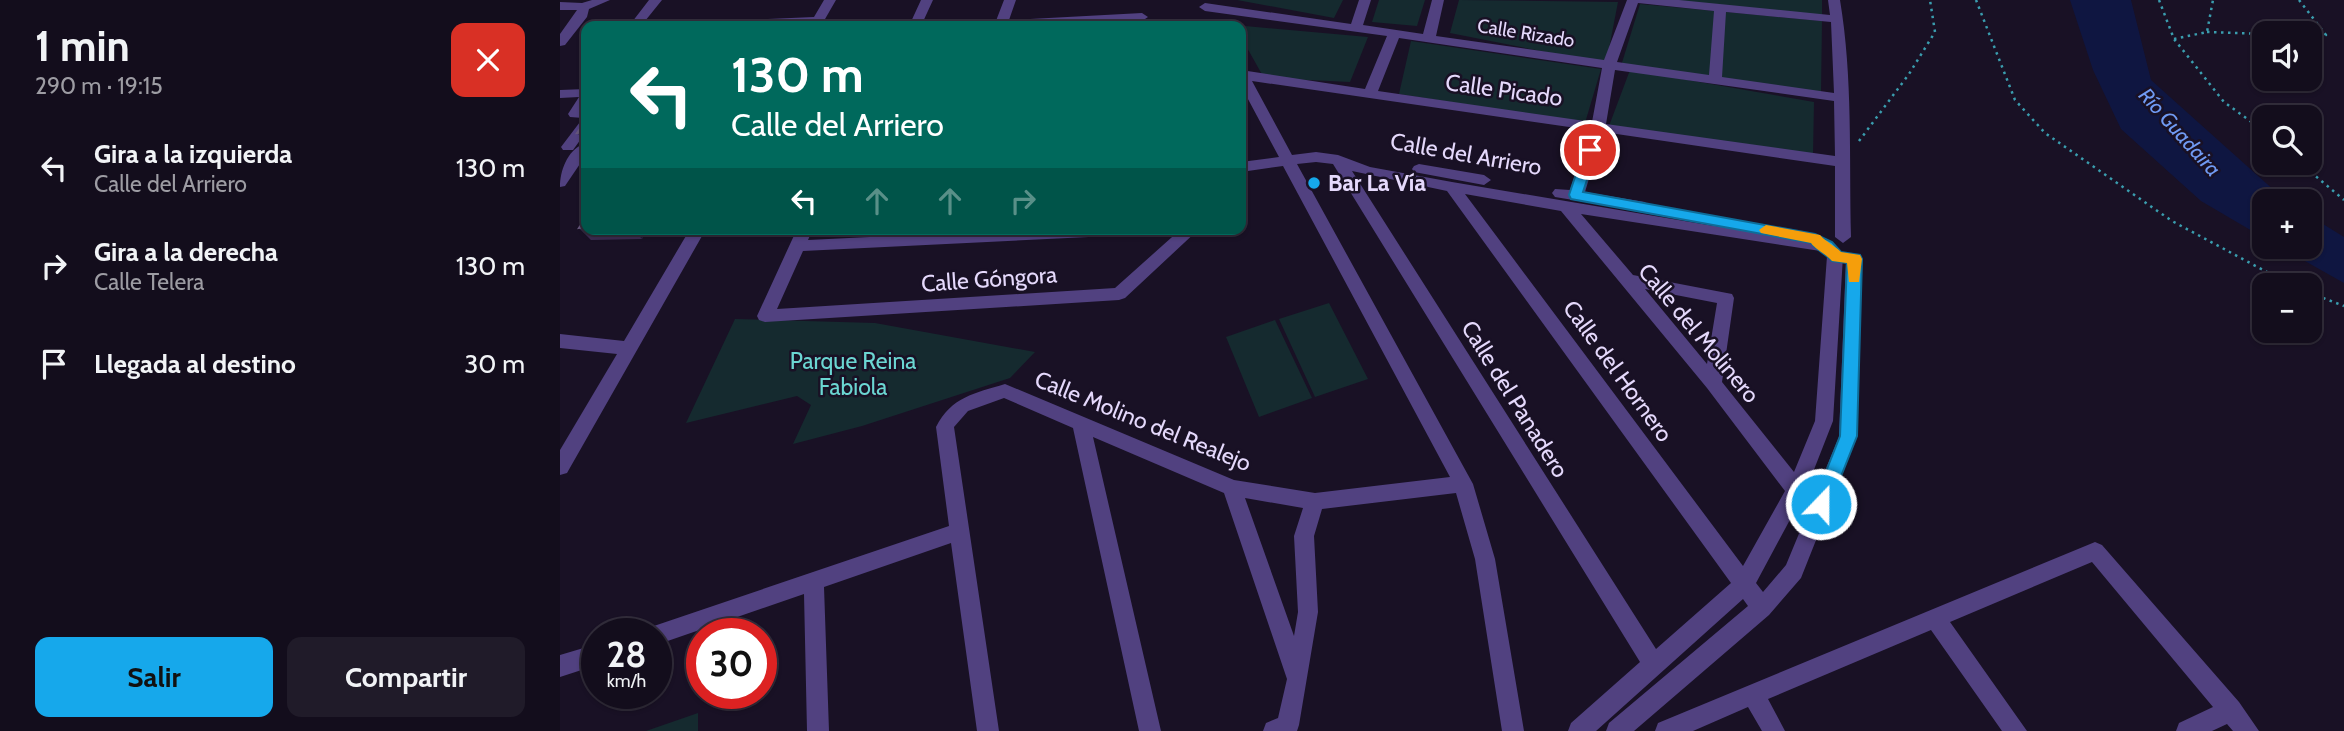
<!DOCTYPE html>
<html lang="es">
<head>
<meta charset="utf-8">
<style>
	body { margin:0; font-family:Cabin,sans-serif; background:#201b29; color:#f1f3f6; height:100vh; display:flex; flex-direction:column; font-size:26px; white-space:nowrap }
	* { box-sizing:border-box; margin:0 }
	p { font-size:23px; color:#9d9ca3 }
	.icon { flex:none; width:38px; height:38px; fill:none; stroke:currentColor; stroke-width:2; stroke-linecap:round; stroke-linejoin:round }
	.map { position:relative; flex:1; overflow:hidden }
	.sheet { display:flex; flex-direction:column; background:#130d1c; width:560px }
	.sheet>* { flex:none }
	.hud { position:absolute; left:21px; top:21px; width:665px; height:214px; border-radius:14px; box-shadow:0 2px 5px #0004,0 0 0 2px #322d3b; background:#00695c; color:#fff; overflow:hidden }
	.controls { position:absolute; left:1692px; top:21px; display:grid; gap:14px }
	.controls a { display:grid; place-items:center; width:70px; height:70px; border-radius:14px; background:#130d1c; box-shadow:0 2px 5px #0004,0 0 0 2px #322d3b; font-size:35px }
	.speed { position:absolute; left:21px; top:618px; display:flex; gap:14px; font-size:35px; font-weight:700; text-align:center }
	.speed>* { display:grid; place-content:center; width:91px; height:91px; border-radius:50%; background:#130d1c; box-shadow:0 2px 5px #0004,0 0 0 2px #322d3b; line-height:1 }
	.speed small { font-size:18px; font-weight:400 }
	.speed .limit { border:10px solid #d22; background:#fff; color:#111 }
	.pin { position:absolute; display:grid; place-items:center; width:60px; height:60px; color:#fff; margin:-30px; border:4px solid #fff; border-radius:50%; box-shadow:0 2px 7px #0007 }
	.me { position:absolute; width:77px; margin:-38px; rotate:22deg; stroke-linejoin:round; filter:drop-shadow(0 0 5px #0008) }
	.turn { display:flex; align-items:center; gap:24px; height:147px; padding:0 35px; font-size:32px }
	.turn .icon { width:91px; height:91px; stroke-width:2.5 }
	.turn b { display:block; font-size:49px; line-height:60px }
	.lanes { display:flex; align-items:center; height:66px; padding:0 35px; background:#0003; justify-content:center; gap:35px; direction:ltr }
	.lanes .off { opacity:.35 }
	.round { display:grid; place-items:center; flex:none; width:74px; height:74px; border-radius:14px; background:#201b29 }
	.overview { display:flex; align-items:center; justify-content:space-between; height:119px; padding:0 35px }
	h1 { font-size:42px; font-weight:700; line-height:52px }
	.primary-button { display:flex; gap:14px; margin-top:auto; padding:14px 35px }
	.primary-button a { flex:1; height:80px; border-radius:14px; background:#16a8eb; color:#111; font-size:28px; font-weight:700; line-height:80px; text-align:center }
	.primary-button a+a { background:#201b29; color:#f1f3f6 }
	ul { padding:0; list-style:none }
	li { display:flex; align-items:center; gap:21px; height:98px; padding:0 35px }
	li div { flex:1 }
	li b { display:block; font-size:26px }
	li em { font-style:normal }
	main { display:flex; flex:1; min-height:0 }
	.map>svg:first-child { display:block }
	.green { fill:#152a2f }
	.water { fill:#0f1641 }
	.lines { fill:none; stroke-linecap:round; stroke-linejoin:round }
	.path { stroke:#3a9dae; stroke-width:2.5; stroke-dasharray:2.5 4.5; stroke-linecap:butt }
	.minor { fill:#514180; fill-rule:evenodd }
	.wall { fill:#3c2c52 }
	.shaded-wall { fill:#261938 }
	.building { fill:#4e3f64; stroke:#66577c; stroke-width:2 }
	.route { fill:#16a8eb; stroke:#0e6d99; stroke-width:2 }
	.slow { fill:#f59e0b }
	.poi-dot { fill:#16a8eb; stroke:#191125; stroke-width:2.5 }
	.labels { text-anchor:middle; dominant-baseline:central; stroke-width:5; stroke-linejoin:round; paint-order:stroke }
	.far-street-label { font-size:19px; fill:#e5d9fc; stroke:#191125 }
	.far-water-label { font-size:21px; font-style:italic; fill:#709af3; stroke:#191125 }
	.street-label { font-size:23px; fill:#e5d9fc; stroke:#191125 }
	.poi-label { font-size:23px; font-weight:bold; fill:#e5d9fc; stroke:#191125; text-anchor:start }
	.park-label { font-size:23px; fill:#6bd6d2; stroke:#191125 }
</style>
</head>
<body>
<main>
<section class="sheet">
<div class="overview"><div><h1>1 min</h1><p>290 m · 19:15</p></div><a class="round" style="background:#d93025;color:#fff"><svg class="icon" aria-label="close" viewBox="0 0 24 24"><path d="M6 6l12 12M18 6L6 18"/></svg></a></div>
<ul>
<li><svg class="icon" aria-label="left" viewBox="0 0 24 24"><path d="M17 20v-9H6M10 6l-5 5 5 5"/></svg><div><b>Gira a la izquierda</b><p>Calle del Arriero</p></div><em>130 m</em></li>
<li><svg class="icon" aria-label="right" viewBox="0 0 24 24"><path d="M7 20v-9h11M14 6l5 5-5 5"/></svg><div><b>Gira a la derecha</b><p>Calle Telera</p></div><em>130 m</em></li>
<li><svg class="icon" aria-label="arrive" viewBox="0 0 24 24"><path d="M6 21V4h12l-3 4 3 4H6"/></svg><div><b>Llegada al destino</b></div><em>30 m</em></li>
</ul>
<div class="primary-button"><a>Salir</a><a>Compartir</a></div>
</section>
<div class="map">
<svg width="1784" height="731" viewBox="0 0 1784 731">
	<rect width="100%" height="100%" fill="#191125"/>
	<!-- green -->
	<path class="green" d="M677 0H783L774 18Z
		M819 0H865L857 26 812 22Z
		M899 0 1058 2 1046 64 890 33Z
		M1077 0H1262V18Z
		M1080 4 1262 21 1261 93 1061 66Z
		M674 25 808 37 790 82 704 78 681 37V26Z
		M851 41 1041 69 1025 123 839 94Z
		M1070 70 1254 102 1253 155 1049 126Z
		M769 303 808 379 755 397 719 319Z
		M175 319 315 323 475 352 450 378 302 426 233 444 251 405 237 396 126 423Z
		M715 320 752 398 699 417 666 337Z
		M138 713V731H86Z"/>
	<!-- water -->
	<path class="water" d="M1510 0H1571L1591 80 1726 201H1704V238L1641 201 1561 129 1533 70Z
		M1750 216 1784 237V283L1720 247H1750Z"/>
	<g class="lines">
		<!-- path -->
		<path class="path" d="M1416 0 1455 100 1485 133 1612 221 1731 285
			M1599 0 1614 39 1664 102 1704 131
			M1739 0 1766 35 1750 34
			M1647 32 1704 34
			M1614 39 1647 32 1653 0
			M1299 141 1349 74 1375 32 1370 0
			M1740 163 1784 200
			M1750 293 1784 306"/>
		<!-- minor -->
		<path class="minor" d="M32 0H50L29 9 27 17 5 45 0 46V34L17 10H0V2L22 3Z
			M89 0H102L81 26H69Z
			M264 0H276L261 26H130L136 22 254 17Z
			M361 0H373L361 26H349Z
			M444 0H456L449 20 582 13 588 17 582 21 434 26Z
			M799 0H811L803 25 863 34 872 0H884L876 36 1044 60 1067 0H1119L1270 15 1268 0H1280C1293 78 1289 158 1291 237L1283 243 1275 237V166L1043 132 1025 192 1085 202 1088 206 1080 211 995 197 992 193 995 189 1010 190 1030 130 692 81 732 155 756 152 778 155 810 167 892 182 1148 225 1273 242 1275 246 1273 250 1267 252 1021 214 1073 275 1172 294 1174 298 1162 382 1234 472 1255 421 1267 256 1275 250 1283 256 1273 421 1246 490 1196 583 1203 592 1226 565 1279 437 1286 259 1288 255H1300L1302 259 1297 437 1241 578 1209 615 1074 731H1046L1049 723 1188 606 1183 599 1036 731H1008L1011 723 1080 662 773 164 756 162 737 164 913 484 935 559 964 731H942L915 559 896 493 762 509 754 536 758 612 739 725 737 731H703L706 723 718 718 727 679 664 493 533 437 601 731H579L513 428 444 398 408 411 394 427 439 731H417L391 543 264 587 269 731H247L244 594 96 645V634H86L88 628 389 526 376 427C391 397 415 393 445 384L674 480 755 493 890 477 723 166 681 172V162L719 157 681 86V70L805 89 827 36 645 11 639 7 645 3 791 24ZM1078 3 1154 11 1149 75 1057 62ZM1166 12 1271 22 1274 93 1162 77ZM839 38 1042 68 1032 122 818 91ZM1055 70 1274 101 1275 156 1046 124ZM792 171 887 191 1171 583 1096 649ZM905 194 1001 211 1147 388 1225 491 1183 566ZM1085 289 1157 303 1147 364ZM685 498 743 508 734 536 738 612 734 636Z
			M26 89V132L13 150H3L1 147 23 118 10 117 8 114 19 97 0 98V90Z
			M23 144 26 145V155L5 186 0 187C0 171 7 151 23 144Z
			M859 164 924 175 931 180 924 185 854 172 852 169 854 166Z
			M130 229H146L7 473 0 475V450L57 354 0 348V334L64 341Z
			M237 229H253L248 240 471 229H599L591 234 243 251 217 309 555 288 621 229H639L565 298 559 300 205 322 199 320 197 316Z
			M1535 542 1542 545 1679 702 1699 731H1673L1667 724 1652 731H1616L1619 723 1653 707 1532 562 1390 622 1467 731H1442L1371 630 1208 699 1225 731H1202L1188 707 1133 731H1095L1098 723Z
			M37 644V665L0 677V655Z"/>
	</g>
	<!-- wall -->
	<path class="wall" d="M26 120V141H25L17 133Z
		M26 217V229H87L82 239 31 240 19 228Z"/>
	<!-- shaded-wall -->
	<path class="shaded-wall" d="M73 229H87L82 239Z"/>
	<!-- building -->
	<path class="building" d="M26 120V132L17 133Z
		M26 217V227L19 228Z"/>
	<!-- route -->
	<path class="route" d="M1030 145 1037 150 1023 192 1255 234 1272 242 1281 252 1300 255 1302 259 1297 436 1268 509 1261 511 1255 509 1253 504 1280 436 1287 263 1272 261C1265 253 1256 250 1251 243L1011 199 1009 195 1024 150Z"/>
	<!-- slow -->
	<path class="slow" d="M1206 225 1260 235C1266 242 1274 245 1281 252L1300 255 1302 259 1299 282H1289L1287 263 1272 261C1265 253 1256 250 1251 243L1201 233 1199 230Z"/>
	<!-- markers -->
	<circle class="poi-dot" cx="754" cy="183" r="7"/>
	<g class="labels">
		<!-- far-street labels -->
		<g class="far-street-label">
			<text transform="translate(966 33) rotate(9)">Calle Rizado</text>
		</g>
		<!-- far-water labels -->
		<g class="far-water-label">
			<text transform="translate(1620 132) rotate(48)">Río Guadaira</text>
		</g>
		<!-- street labels -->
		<g class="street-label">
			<text transform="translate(944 90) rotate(8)">Calle Picado</text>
			<text transform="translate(906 154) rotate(10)">Calle del Arriero</text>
			<text transform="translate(429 279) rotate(-4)">Calle Góngora</text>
			<text transform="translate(1139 333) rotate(50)">Calle del Molinero</text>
			<text transform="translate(1058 371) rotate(54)">Calle del Hornero</text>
			<text transform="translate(955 399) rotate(58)">Calle del Panadero</text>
			<text transform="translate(583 421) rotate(22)">Calle Molino del Realejo</text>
		</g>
		<!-- poi labels -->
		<g class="poi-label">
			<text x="768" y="183">Bar La Vía</text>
		</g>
		<!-- park labels -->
		<g class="park-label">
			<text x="293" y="361">Parque Reina<tspan x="293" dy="26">Fabiola</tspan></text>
		</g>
	</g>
</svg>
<div class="controls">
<a><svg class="icon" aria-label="sound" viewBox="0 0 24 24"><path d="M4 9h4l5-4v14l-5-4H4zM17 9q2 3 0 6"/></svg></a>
<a><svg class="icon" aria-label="search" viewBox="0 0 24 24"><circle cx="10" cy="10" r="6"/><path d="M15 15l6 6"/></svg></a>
<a>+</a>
<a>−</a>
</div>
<div class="speed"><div>28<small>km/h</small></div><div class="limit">30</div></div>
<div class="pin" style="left:1030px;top:150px;background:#d93025"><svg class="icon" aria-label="arrive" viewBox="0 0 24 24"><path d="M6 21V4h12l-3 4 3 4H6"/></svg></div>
<svg class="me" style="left:1261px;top:504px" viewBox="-20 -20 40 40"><circle r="17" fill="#16a8eb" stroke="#fff" stroke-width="3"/><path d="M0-11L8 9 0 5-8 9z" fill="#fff"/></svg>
<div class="hud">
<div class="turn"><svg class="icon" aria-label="left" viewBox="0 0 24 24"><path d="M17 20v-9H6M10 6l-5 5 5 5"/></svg><div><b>130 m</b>Calle del Arriero</div></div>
<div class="lanes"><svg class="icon" aria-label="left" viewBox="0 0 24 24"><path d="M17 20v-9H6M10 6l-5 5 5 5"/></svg><svg class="icon off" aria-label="ahead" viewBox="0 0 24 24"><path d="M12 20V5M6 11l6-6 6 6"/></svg><svg class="icon off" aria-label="ahead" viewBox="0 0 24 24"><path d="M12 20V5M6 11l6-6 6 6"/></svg><svg class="icon off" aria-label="right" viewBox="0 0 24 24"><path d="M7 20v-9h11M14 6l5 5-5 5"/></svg></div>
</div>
</div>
</main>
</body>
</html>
